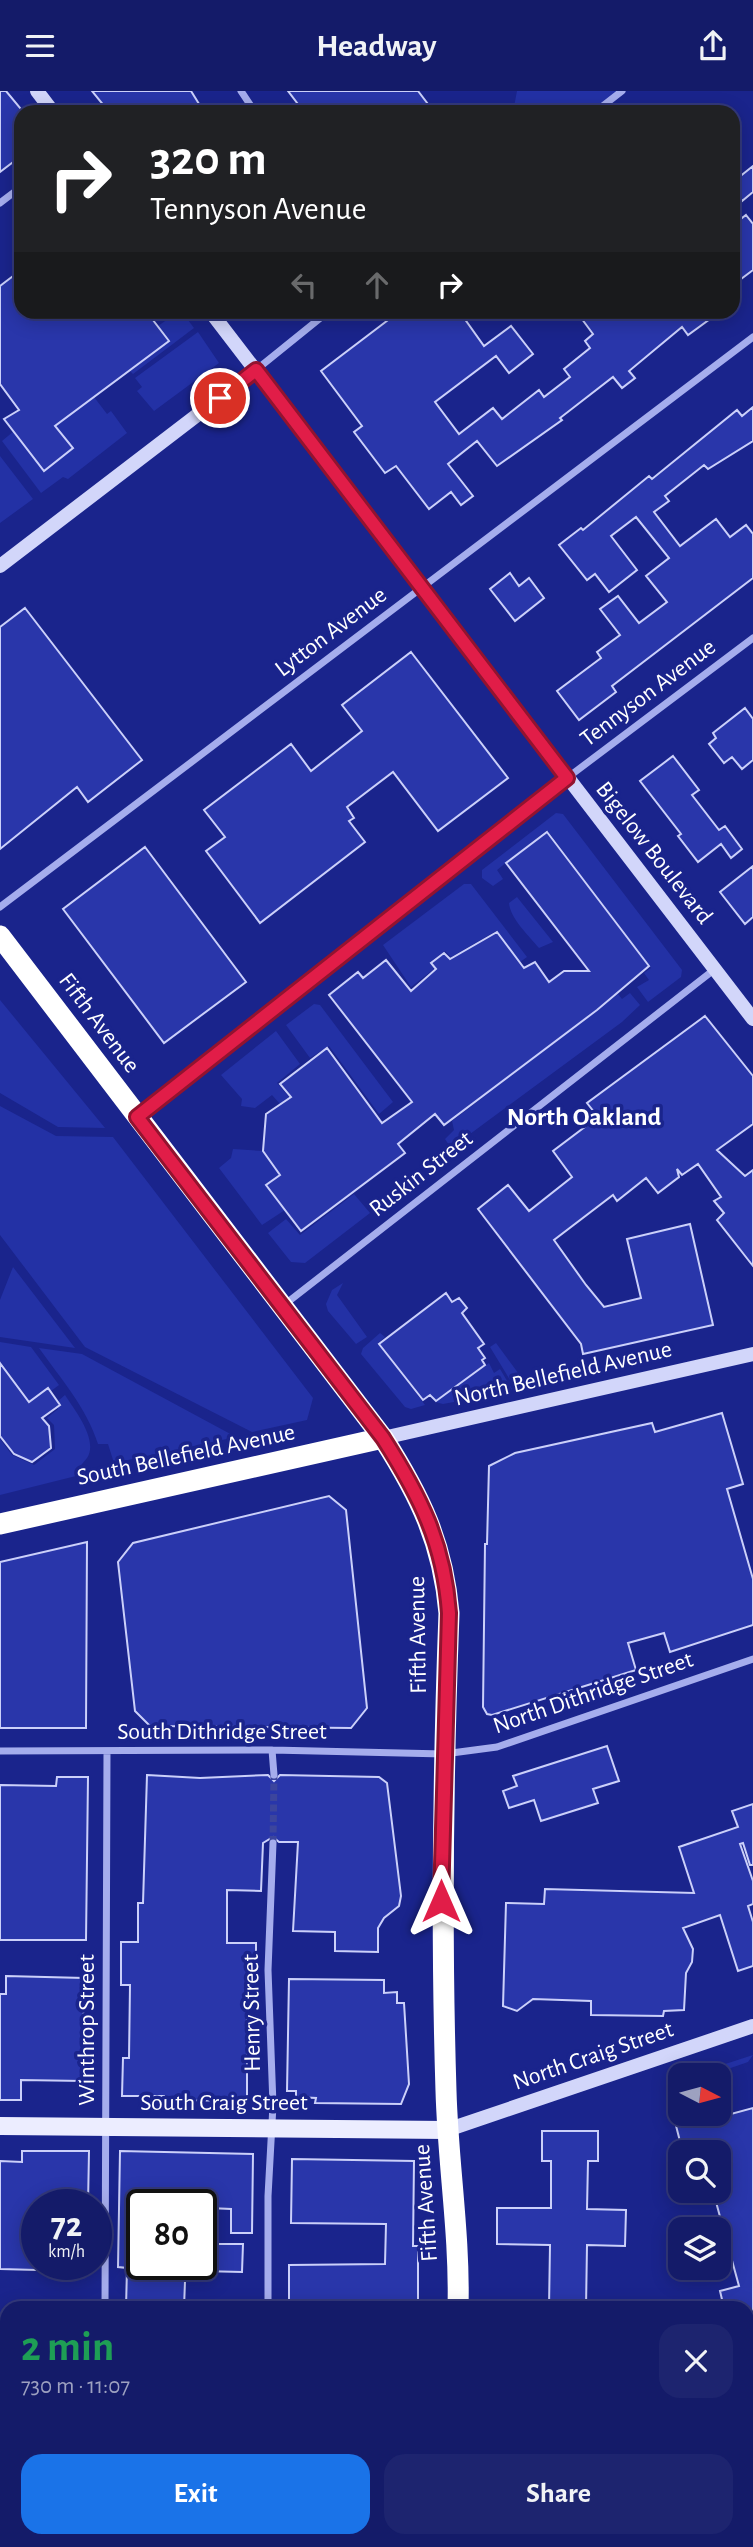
<!DOCTYPE html>
<html lang="en">
<head>
<meta charset="utf-8">
<style>
	body { margin:0; font-family:"Alegreya Sans",sans-serif; background:#1d246f; color:#f1f3f6; height:100vh; display:flex; flex-direction:column; font-size:26px; white-space:nowrap }
	* { box-sizing:border-box; margin:0 }
	p { font-size:23px; color:#9da1c0 }
	.icon { flex:none; width:38px; height:38px; fill:none; stroke:currentColor; stroke-width:2; stroke-linecap:round; stroke-linejoin:round }
	.map { position:relative; flex:1; overflow:hidden }
	.details { position:absolute; left:0px; top:2210px; width:754px; height:247px; display:flex; flex-direction:column; background:#141b69; border-radius:21px 21px 0 0; box-shadow:0 4px 18px #0003,0 0 0 2px #33397d }
	.details>* { flex:none }
	.top-card { position:absolute; left:14px; top:14px; width:726px; height:214px; border-radius:21px; box-shadow:0 4px 18px #0003,0 0 0 2px #33397d; background:#202124; color:#fff; overflow:hidden }
	.needle { width:46px; rotate:96deg }
	.controls { position:absolute; left:668px; top:1972px; display:grid; gap:14px }
	.controls a { display:grid; place-items:center; width:63px; height:63px; border-radius:14px; background:#141b69; box-shadow:0 4px 18px #0003,0 0 0 2px #33397d; font-size:35px }
	.speed { position:absolute; left:21px; top:2098px; display:flex; gap:14px; font-size:35px; font-weight:700; text-align:center }
	.speed>* { display:grid; place-content:center; width:91px; height:91px; border-radius:50%; background:#141b69; box-shadow:0 4px 18px #0003,0 0 0 2px #33397d; line-height:1 }
	.speed small { font-size:18px; font-weight:400 }
	.speed .limit { border:4px solid #111; border-radius:10px; background:#fff; color:#111 }
	.pin { position:absolute; display:grid; place-items:center; width:60px; height:60px; color:#fff; margin:-30px; border:4px solid #fff; border-radius:50%; box-shadow:0 2px 7px #0007 }
	.me { position:absolute; width:77px; margin:-38px; rotate:0deg; stroke-linejoin:round; filter:drop-shadow(0 0 5px #0008) }
	.turn { display:flex; align-items:center; gap:24px; height:147px; padding:0 21px; font-size:32px }
	.turn .icon { width:91px; height:91px; stroke-width:2.5 }
	.turn b { display:block; font-size:49px; line-height:60px }
	.lanes { display:flex; align-items:center; height:66px; padding:0 21px; background:#0003; justify-content:center; gap:35px; direction:ltr }
	.lanes .off { opacity:.35 }
	.round { display:grid; place-items:center; flex:none; width:74px; height:74px; border-radius:21px; background:#1d246f }
	.head { display:flex; align-items:center; justify-content:space-between; height:119px; padding:0 21px }
	h1 { font-size:42px; font-weight:700; line-height:52px; color:#1e9e55 }
	.primary-button { display:flex; gap:14px; margin-top:auto; padding:14px 21px }
	.primary-button a { flex:1; height:80px; border-radius:21px; background:#1a73e8; color:#fff; font-size:28px; font-weight:700; line-height:80px; text-align:center }
	.primary-button a+a { background:#1d246f; color:#f1f3f6 }
	header { display:flex; justify-content:space-between; align-items:center; height:91px; padding:0 21px; background:#141b69; font-size:32px; font-weight:700 }
	.map>svg:first-child { display:block }
	.green { fill:#2331a5 }
	.building { fill:#2936aa; stroke:#cbd0fa; stroke-width:2 }
	.lines { fill:none; stroke-linecap:round; stroke-linejoin:round }
	.street-tunnel { stroke:#3c459d; stroke-width:7; stroke-dasharray:7 3.5; stroke-linecap:butt }
	.street { stroke:#a5aded; stroke-width:7 }
	.secondary { stroke:#d2d6fa; stroke-width:14 }
	.primary { stroke:#ecedff; stroke-width:18 }
	.highway { stroke:#fff; stroke-width:21 }
	.route-casing { stroke:#92132f; stroke-width:18 }
	.route { stroke:#e11d48; stroke-width:12 }
	.labels { text-anchor:middle; dominant-baseline:central; stroke-width:7; stroke-linejoin:round; paint-order:stroke }
	.street-label { font-size:24px; fill:#fff; stroke:#1a248c }
	.neighbourhood-label { font-size:26px; font-weight:bold; fill:#fff; stroke:#1a248c }
</style>
</head>
<body>
<header><svg class="icon" aria-label="menu" viewBox="0 0 24 24"><path d="M4 6h16M4 12h16M4 18h16"/></svg>Headway<svg class="icon" aria-label="share" viewBox="0 0 24 24"><path d="M12 15V3M7 8l5-5 5 5M5 13v7h14v-7"/></svg></header>
<div class="map">
<svg width="753" height="2456" viewBox="0 0 753 2456">
	<rect width="100%" height="100%" fill="#1a248c"/>
	<!-- green -->
	<path class="green" d="M517 0H622L595 21H513Z
		M178 221H182L194 237 133 283 130 280 169 251 158 235Z
		M198 241 219 272 154 320 137 300 142 296 135 287Z
		M94 306 107 323 111 320 127 342 68 388 63 386 41 402 2 350 14 340 44 380 72 357 55 335Z
		M0 365 33 408 0 432Z
		M556 722 563 723 682 879 681 886 648 911 637 896 649 889 644 882 651 877 547 739 497 779 503 788 493 795 482 787V779Z
		M464 793H471L527 866 520 871 496 840 451 866 445 860 430 871 434 878 411 896 383 854Z
		M517 806 553 851 539 857C529 845 510 827 509 812Z
		M630 902 640 914 622 931 451 1057 445 1048 454 1039 452 1030 618 903 622 908Z
		M0 909 105 1037 58 1036 0 1002Z
		M314 913 320 914 393 1011 379 1023 329 955 310 967 286 934Z
		M276 940 300 973 277 992 289 1006 280 1013 272 1004 255 1017 241 1015 242 1008 221 984Z
		M0 1015 56 1045 113 1046 313 1307 307 1329 252 1341 85 1256 0 1144Z
		M233 1058 263 1060 280 1084 266 1095 285 1119 262 1134 219 1077 231 1067Z
		M354 1103 370 1122 305 1172 291 1171 268 1142 286 1128 300 1144Z
		M13 1176 75 1257 0 1246V1209Z
		M343 1192 337 1204 367 1246 356 1253 328 1220 326 1213 332 1199Z
		M380 1242 385 1246 378 1252 425 1314 411 1318 405 1316 361 1263 363 1257Z
		M0 1251 31 1256 59 1294 51 1300 45 1298 31 1312 0 1270Z
		M496 1252 527 1294 573 1286 516 1299 490 1256Z
		M39 1257 82 1263 236 1346 114 1372 108 1353H98C86 1316 61 1288 39 1257Z
		M489 1272 494 1282 500 1278 512 1298 508 1301 443 1313 435 1311Z
		M65 1304C74 1318 99 1349 87 1367 82 1374 78 1375 76 1385L0 1404V1348L12 1364 34 1374 55 1358 54 1334 47 1327 58 1318V1310Z
		M753 1964 748 1971 722 1980 713 1977Z"/>
	<!-- building -->
	<path class="building" d="M0 0H6L21 18V65L0 81Z
		M92 0H191L204 21H109Z
		M288 0H418L434 21H304Z
		M753 75V101L742 110 733 99V91Z
		M746 124 753 133V179L733 194V134Z
		M21 179V220H146L169 250 55 335 73 357 44 380 4 328 19 319 0 293V195Z
		M400 220H459L484 255 511 235 533 263 509 282 496 265 435 311 459 343 493 317 502 328 539 299 544 306 570 286 564 278 590 257 585 250 593 243 576 220H721L688 244 682 236 629 280 635 287 622 297 613 286 560 327 562 329 497 375 477 350 448 373 473 405 461 414 451 401 429 418 396 375 385 382 354 341 362 335 321 280Z
		M753 316V350L708 378 704 374 665 405 669 410 654 421 680 455 716 428 730 446 746 434 753 443V487L612 595 616 601 579 629 557 600 601 567 597 561 620 544 600 518 618 505 639 532 667 511 646 485 669 467 636 426 611 445 637 479 609 501 595 483 587 489 559 454 581 437 583 439 649 385 652 388 737 319 742 325Z
		M510 482 519 495 529 487 544 507 515 530 490 498Z
		M25 517 142 669 88 711 77 696 0 758V536Z
		M411 561 508 687 438 740 393 681 347 716 354 727 349 730 365 751 260 832 206 760 225 746 204 719 291 653 311 680 362 640 342 614Z
		M745 617 753 628V669L742 678 732 666 724 672 709 653 716 647 713 642Z
		M673 665 699 699 692 704 719 739 725 735 742 758 731 767 721 753 698 771 678 745 681 743 640 690Z
		M547 741 649 875 597 919 444 1034 435 1023 398 1053 405 1062 301 1140 266 1094 280 1084 263 1060 266 1023 291 1006 280 993 327 957 382 1032 412 1011 329 904 358 881 363 887 386 869 411 900 436 878 431 872 444 862 450 868 497 841 524 877 535 871 549 891 564 880H589L506 772Z
		M145 756 246 891 164 952 63 818Z
		M753 775V826L745 833 720 801Z
		M705 925 753 985V1033L717 1059 745 1085 753 1079V1175L717 1129 724 1122 714 1110 721 1106 698 1073 682 1084 677 1078 679 1086 658 1102 646 1087 617 1110 613 1104 554 1149 586 1194 604 1216 641 1207 627 1148 690 1133 713 1234 583 1263 581 1253 478 1118 508 1094 529 1120 572 1086 553 1060 598 1026 587 1012Z
		M446 1202 452 1211 459 1207 467 1217 462 1222 484 1253 478 1257 485 1267 482 1269 485 1274 436 1310 430 1304 423 1309 379 1253Z
		M0 1272 29 1311 48 1297 60 1314 42 1327 49 1335 51 1357 32 1371 14 1363 0 1345Z
		M722 1322 743 1393 727 1398 753 1488V1534L670 1561 664 1542 628 1552 636 1579 492 1624 487 1623 483 1616 485 1453H487L489 1375 515 1362 652 1332 655 1341Z
		M329 1405 346 1419 367 1617 351 1637 150 1635 135 1620 118 1471 133 1452Z
		M87 1451 86 1637H0V1471Z
		M607 1655 619 1690 593 1698 598 1712 541 1730 534 1709 509 1717 503 1700 517 1695 513 1685Z
		M147 1684 200 1687 268 1684 274 1690 280 1684 379 1686 387 1692 401 1805 399 1815 384 1827 378 1837V1861L335 1860V1841L293 1840 298 1751H279L273 1746 263 1752 261 1800 227 1799V1852H256V1895H247V2009L164 2010V2005H122L123 1967H129L130 1894H121V1851H138V1812H143Z
		M57 1686H88L86 1849H0V1694L56 1695Z
		M753 1713V1774H750L743 1752 740 1753 753 1790V1813L748 1815 753 1831V1875L738 1880 720 1824 683 1837 693 1858 692 1871 686 1882 684 1919 664 1920 663 1925 591 1924V1910L533 1908 517 1920 503 1915 506 1812 544 1813 545 1798 694 1802 679 1756 738 1736 732 1720Z
		M6 1885 84 1887 83 1990 21 1989V2009H0V1903H6Z
		M289 1888 384 1889V1902L397 1901V1912H404L409 1993 401 2013 315 2012 316 2007 296 2006V2000H287Z
		M753 2017V2228H748L747 2217H724L720 2200 739 2195 713 2100H719V2062H683L673 2023H696L698 2032Z
		M542 2040H598V2070H588L587 2118 626 2119 625 2155 587 2154 586 2217H549L550 2154 497 2153V2117H551V2070H542Z
		M22 2060H89L88 2114H37V2179L0 2178V2070L22 2071Z
		M120 2060 253 2063 252 2142H231V2118L142 2114V2174H164V2190H185L184 2217H126L127 2177 118 2176Z
		M292 2068 414 2070 413 2155H418V2217L289 2212V2174L385 2173 386 2133 291 2132Z
		M202 2153H243L242 2181 201 2180Z"/>
	<g class="lines">
		<!-- street-tunnel -->
		<path class="street-tunnel" d="M273 1752 274 1684"/>
		<!-- street -->
		<path class="street" d="M241 0 255 21
			M595 21 622 0
			M0 112 21 96
			M256 279 329 220
			M0 816 753 246
			M140 1023 567 687 753 547
			M284 1214 715 878
			M272 1659 274 1684
			M0 1660 272 1659 444 1663 497 1656 753 1568
			M105 2217 107 1660
			M268 2217V2105L273 2014 268 1879 273 1752
			M269 2450 270 2456
			M101 2456V2450
			M366 2456 393 2450"/>
		<!-- secondary -->
		<path class="secondary" d="M37 0 53 21
			M210 220 753 928
			M0 475 256 279
			M383 1347 753 1263
			M447 2039 753 1935
			M747 2372 753 2371
			M747 2389 753 2395"/>
		<!-- primary -->
		<path class="primary" d="M0 2035 447 2039"/>
		<!-- highway -->
		<path class="highway" d="M0 845 383 1347C420 1405 443 1452 449 1522 443 1682 441 1840 446 2000 448 2073 460 2144 458 2217
			M0 1433 383 1347
			M445 2456V2450"/>
	</g>
	<g class="lines">
		<defs>
			<path id="route" d="M220 307 256 279 567 687 137 1026 383 1347C420 1405 444 1452 449 1522L441 1810"/>
		</defs>
		<!-- route casing -->
		<use href="#route" class="route-casing"/>
		<!-- route -->
		<use href="#route" class="route"/>
	</g>
	<g class="labels">
		<!-- street labels -->
		<g class="street-label">
			<text transform="translate(331 541) rotate(-37)">Lytton Avenue</text>
			<text transform="translate(648 602) rotate(-37)">Tennyson Avenue</text>
			<text transform="translate(654 762) rotate(52)">Bigelow Boulevard</text>
			<text transform="translate(99 932) rotate(53)">Fifth Avenue</text>
			<text transform="translate(421 1083) rotate(-38)">Ruskin Street</text>
			<text transform="translate(563 1283) rotate(-13)">North Bellefield Avenue</text>
			<text transform="translate(186 1364) rotate(-12)">South Bellefield Avenue</text>
			<text transform="translate(418 1544) rotate(-91)">Fifth Avenue</text>
			<text transform="translate(593 1602) rotate(-19)">North Dithridge Street</text>
			<text x="222" y="1641">South Dithridge Street</text>
			<text transform="translate(252 1922) rotate(-91)">Henry Street</text>
			<text transform="translate(87 1939) rotate(-90)">Winthrop Street</text>
			<text transform="translate(593 1965) rotate(-19)">North Craig Street</text>
			<text x="224" y="2012">South Craig Street</text>
			<text transform="translate(426 2112) rotate(-94)">Fifth Avenue</text>
		</g>
		<!-- neighbourhood labels -->
		<g class="neighbourhood-label">
			<text x="584" y="1026">North Oakland</text>
		</g>
	</g>
</svg>
<div class="controls">
<a><svg class="needle" viewBox="-14 -14 28 28"><path d="M0-13l5 13h-10z" fill="#e53935"/><path d="M0 13l5-13h-10z" fill="#9da1c0"/></svg></a>
<a><svg class="icon" aria-label="search" viewBox="0 0 24 24"><circle cx="10" cy="10" r="6"/><path d="M15 15l6 6"/></svg></a>
<a><svg class="icon" aria-label="layers" viewBox="0 0 24 24"><path d="M12 4l9 5-9 5-9-5zM3 14l9 5 9-5"/></svg></a>
</div>
<div class="speed"><div>72<small>km/h</small></div><div class="limit">80</div></div>
<div class="pin" style="left:220px;top:307px;background:#d93025"><svg class="icon" aria-label="arrive" viewBox="0 0 24 24"><path d="M6 21V4h12l-3 4 3 4H6"/></svg></div>
<svg class="me" style="left:441px;top:1810px" viewBox="-20 -20 40 40"><path d="M0-17L14 15 0 8-14 15z" fill="#e11d48" stroke="#fff" stroke-width="4"/></svg>
<div class="top-card">
<div class="turn"><svg class="icon" aria-label="right" viewBox="0 0 24 24"><path d="M7 20v-9h11M14 6l5 5-5 5"/></svg><div><b>320 m</b>Tennyson Avenue</div></div>
<div class="lanes"><svg class="icon off" aria-label="left" viewBox="0 0 24 24"><path d="M17 20v-9H6M10 6l-5 5 5 5"/></svg><svg class="icon off" aria-label="ahead" viewBox="0 0 24 24"><path d="M12 20V5M6 11l6-6 6 6"/></svg><svg class="icon" aria-label="right" viewBox="0 0 24 24"><path d="M7 20v-9h11M14 6l5 5-5 5"/></svg></div>
</div>
<section class="details">
<div class="head"><div><h1>2 min</h1><p>730 m · 11:07</p></div><a class="round"><svg class="icon" aria-label="close" viewBox="0 0 24 24"><path d="M6 6l12 12M18 6L6 18"/></svg></a></div>
<div class="primary-button"><a>Exit</a><a>Share</a></div>
</section>
</div>
</body>
</html>
